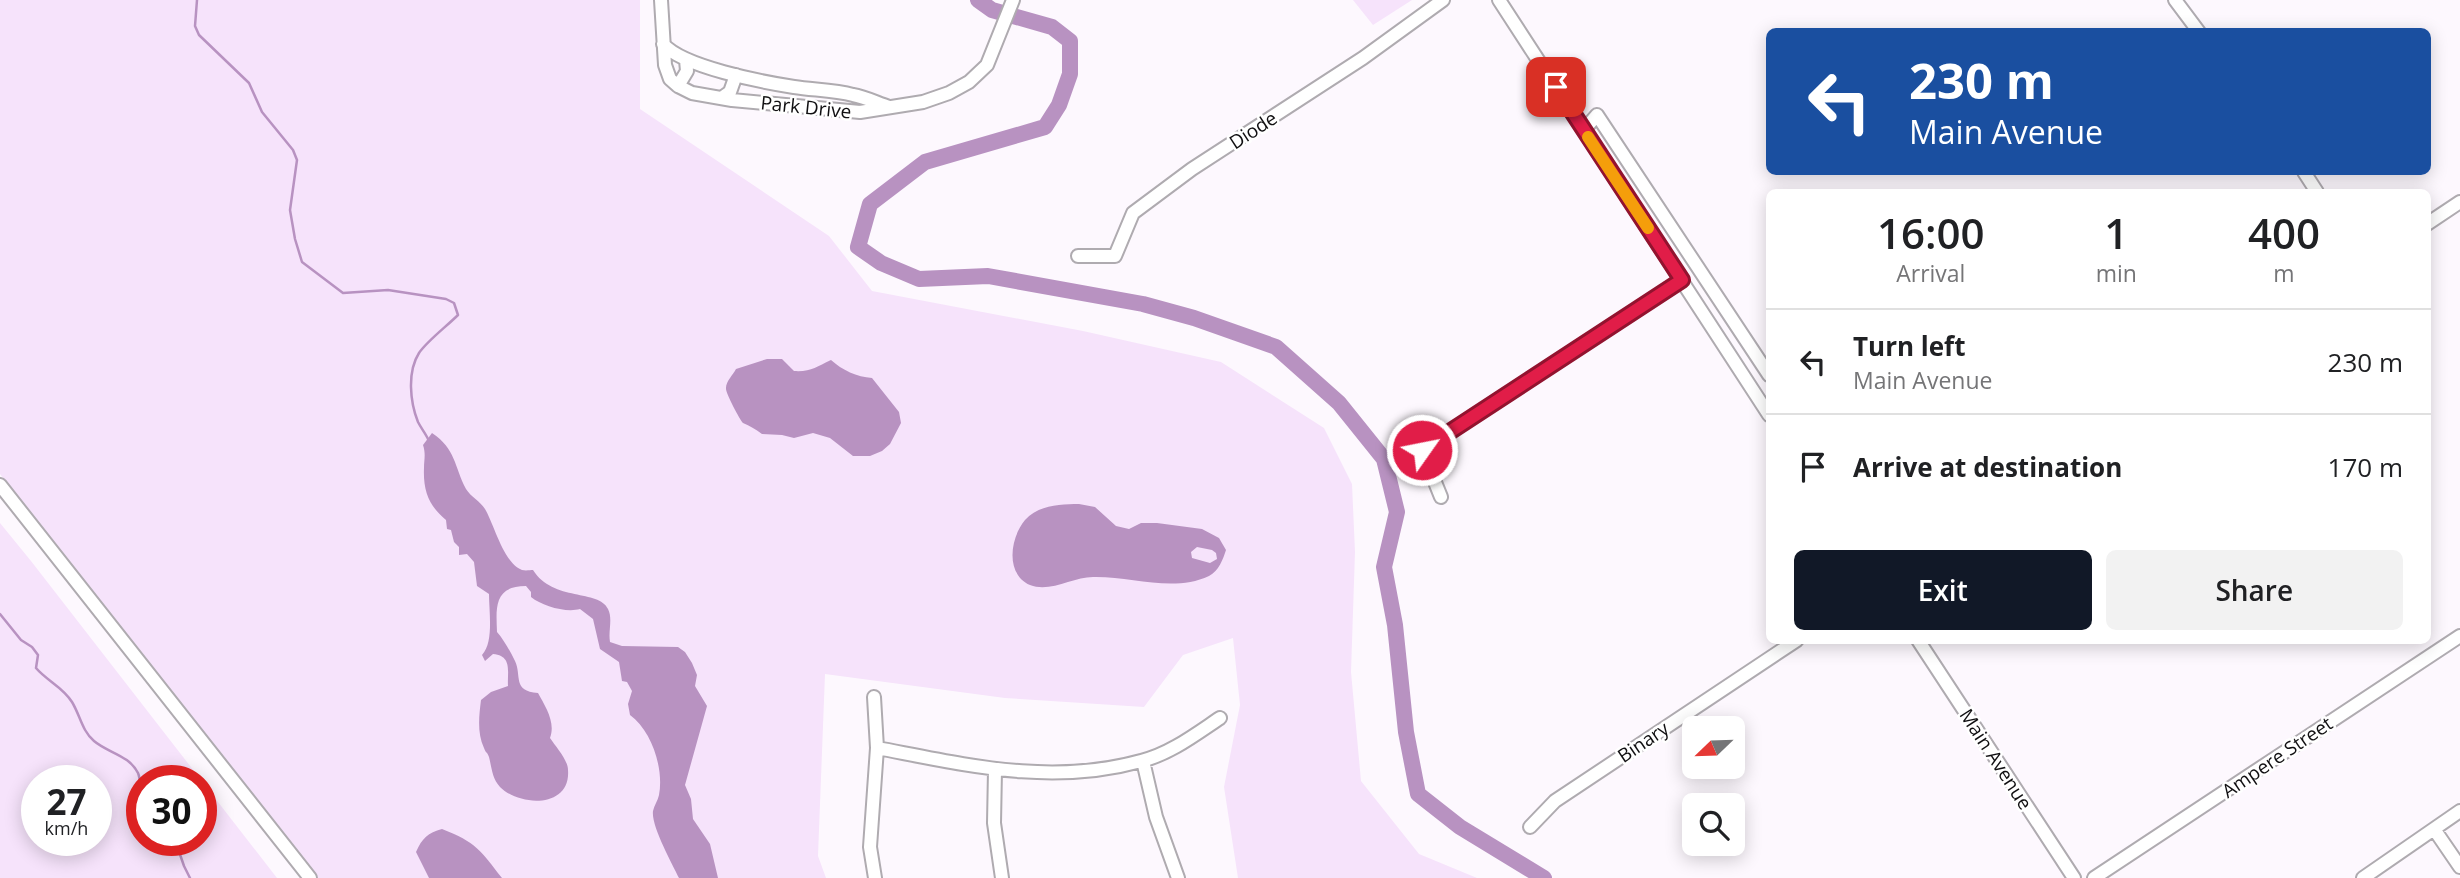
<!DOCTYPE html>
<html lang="en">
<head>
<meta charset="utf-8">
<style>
	body { margin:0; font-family:"Open Sans",sans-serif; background:#f2f2f2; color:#202124; height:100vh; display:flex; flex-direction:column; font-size:26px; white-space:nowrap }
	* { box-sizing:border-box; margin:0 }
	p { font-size:23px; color:#757577 }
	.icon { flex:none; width:38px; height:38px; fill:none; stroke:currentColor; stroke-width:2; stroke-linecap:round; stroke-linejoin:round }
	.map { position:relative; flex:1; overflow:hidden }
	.panel { position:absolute; left:1766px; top:189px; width:665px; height:455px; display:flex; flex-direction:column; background:#fff; border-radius:10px; box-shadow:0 4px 18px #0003 }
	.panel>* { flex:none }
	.hud { position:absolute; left:1766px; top:28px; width:665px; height:147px; border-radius:10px; box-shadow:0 4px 18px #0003; background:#1a4fa0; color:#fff; overflow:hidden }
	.needle { width:46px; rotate:247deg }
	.fabs { position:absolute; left:1682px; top:716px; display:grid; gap:14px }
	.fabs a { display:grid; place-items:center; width:63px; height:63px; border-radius:10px; background:#fff; box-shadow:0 4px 18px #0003; font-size:35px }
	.speed { position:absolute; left:21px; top:765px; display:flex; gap:14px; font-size:35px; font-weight:700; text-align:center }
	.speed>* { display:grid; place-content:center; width:91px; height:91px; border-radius:50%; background:#fff; box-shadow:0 4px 18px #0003; line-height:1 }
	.speed small { font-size:18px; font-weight:400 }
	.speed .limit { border:10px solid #d22; background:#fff; color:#111 }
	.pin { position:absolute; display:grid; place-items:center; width:60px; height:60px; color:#fff; margin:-30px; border-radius:14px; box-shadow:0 4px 10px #0006 }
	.me { position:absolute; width:77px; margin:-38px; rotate:57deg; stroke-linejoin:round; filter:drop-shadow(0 0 5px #0008) }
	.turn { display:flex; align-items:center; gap:24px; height:147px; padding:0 28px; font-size:32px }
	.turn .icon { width:91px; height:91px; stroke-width:2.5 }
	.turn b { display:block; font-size:49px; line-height:60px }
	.eta { display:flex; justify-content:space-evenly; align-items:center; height:119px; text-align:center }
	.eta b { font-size:42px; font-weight:600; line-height:49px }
	.action { display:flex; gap:14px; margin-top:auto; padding:14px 28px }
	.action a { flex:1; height:80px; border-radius:10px; background:#111827; color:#fff; font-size:28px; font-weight:600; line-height:80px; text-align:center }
	.action a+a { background:#f2f2f2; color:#202124 }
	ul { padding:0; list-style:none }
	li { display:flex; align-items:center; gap:21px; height:105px; padding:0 28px; border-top:2px solid #e0e0e0 }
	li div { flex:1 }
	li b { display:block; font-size:26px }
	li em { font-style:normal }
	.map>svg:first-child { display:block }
	.green { fill:#f6e3fb; fill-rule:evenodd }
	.water { fill:#b892c1; fill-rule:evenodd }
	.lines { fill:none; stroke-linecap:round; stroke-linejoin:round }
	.stream { stroke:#b892c1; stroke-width:2.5 }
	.river { stroke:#b892c1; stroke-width:16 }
	.minor-casing { stroke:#afabb0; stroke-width:16 }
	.minor { stroke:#fff; stroke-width:12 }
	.route-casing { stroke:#92132f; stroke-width:18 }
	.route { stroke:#e11d48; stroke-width:12 }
	.slow { stroke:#f59e0b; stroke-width:12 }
	.labels { text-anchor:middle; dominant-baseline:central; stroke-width:5; stroke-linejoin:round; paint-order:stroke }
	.street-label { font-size:19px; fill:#100f11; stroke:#fff }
</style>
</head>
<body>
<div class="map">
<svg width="2460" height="878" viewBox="0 0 2460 878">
	<rect width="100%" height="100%" fill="#fdf8fe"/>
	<!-- green -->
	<path class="green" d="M0 0H640V109L829 236 872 291 1083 331 1221 362 1324 428 1352 484 1355 552 1351 672 1361 781 1419 854 1477 878H1238L1224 787 1240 705 1233 638 1183 655 1144 707 1005 698 825 674 818 856 826 878H317L0 474Z
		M1353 0H1412L1373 25Z
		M0 523 31 561 277 878H0ZM96 780V840H37V780ZM201 780V840H142V780Z"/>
	<!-- water -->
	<path class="water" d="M767 359H782L794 371C811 372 816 367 831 360 842 370 857 377 872 378L899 412 901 423 890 444 882 451 870 456H853L830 438 813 433 794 438 782 435 762 434C755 429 750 426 743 423 740 420 725 392 726 388 726 381 733 375 736 369Z
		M432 433C456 449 454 466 466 489 471 497 480 501 485 509 494 524 504 564 522 570 526 571 530 570 533 570 553 602 599 589 608 609 613 619 608 631 610 642L622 646 678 647 685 652 692 663 697 675 695 686 707 706 685 785 691 799 693 819 710 844 718 878H679C672 863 651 826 653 811 654 806 658 800 659 795 664 769 652 731 630 715L628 704 632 691 627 682 622 681 619 662 600 649 593 619 580 609C566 613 542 606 531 597V592L526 586C494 586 496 607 497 632 504 640 510 651 515 661 522 676 512 691 538 693 545 706 556 722 550 738 556 747 568 760 568 770 571 808 520 807 500 787 492 778 492 769 489 757 487 751 486 754 484 748 477 733 479 716 481 700L491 692 508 686C507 672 513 656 493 654L485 661 482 655C494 642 489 612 489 594L477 586 474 562 467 554 459 555V547L454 542 451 530 447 529 446 520C429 506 423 491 424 468 424 460 426 454 423 445Z
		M1079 504 1095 507 1116 526 1129 529 1141 523H1157L1202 529 1219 538 1226 550C1223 559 1219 571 1209 576 1173 593 1131 576 1093 577 1073 577 1050 593 1030 585 1005 574 1010 538 1025 520 1038 505 1061 504 1079 504ZM1197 547 1212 550 1216 553 1217 559 1210 563 1192 558 1191 552Z
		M442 829C476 842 481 851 502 878H429L416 852C422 838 428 833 442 829Z"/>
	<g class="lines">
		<!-- stream -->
		<path class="stream" d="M197 0 195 26 199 35 249 83 262 112 293 150 297 160 290 210 295 239 302 262 343 293 388 290 446 299 454 303 458 315C447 326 427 341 419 353 407 372 410 402 418 422 421 428 426 434 429 441
			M0 614 21 640 32 647 38 655 36 668C47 681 63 687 72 702 80 715 82 731 94 741 108 753 129 755 138 773 141 780 139 787 142 795
			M175 840 184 866 190 878"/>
		<!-- river -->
		<path class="river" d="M978 0 992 10 1052 27 1070 41V74L1059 105 1045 127 925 162 870 204 858 247 881 263 919 279 988 276 1143 304 1194 318 1276 347 1339 403 1384 459 1397 512 1384 567 1395 625 1406 732 1418 794 1460 827 1544 878"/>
		<defs>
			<path id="minor" d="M661 0 665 65 670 79 678 86 692 93 732 100 860 112 923 102 949 93 969 82 987 65 1013 0
				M1499 0 1769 415
				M2175 0 2199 32
				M663 44C683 67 762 82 794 87 813 90 834 90 853 95 865 97 877 103 889 107
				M678 86 687 71 686 60
				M723 97 730 92 736 75
				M1584 130 1597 115 1769 375
				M2304 172 2317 192
				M2427 224 2460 202
				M1078 256H1115L1133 213 1192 169 1363 58 1443 0
				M0 485 310 878
				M1441 497 1422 450 1682 280
				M1918 640 2074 878
				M874 697 877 748 870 847 875 878
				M877 748C967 765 1051 786 1141 761 1170 754 1196 734 1220 718
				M1143 761 1156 817 1178 878
				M995 770 994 823 1002 878
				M1530 827 1555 801 1797 640
				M2434 829 2460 867
				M2094 878 2460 636
				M2363 878 2460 811"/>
		</defs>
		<!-- minor casing -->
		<use href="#minor" class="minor-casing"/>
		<!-- minor -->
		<use href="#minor" class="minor"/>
	</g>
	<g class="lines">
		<defs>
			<path id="route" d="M1422 450 1682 280 1556 87"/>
		</defs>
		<!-- route casing -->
		<use href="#route" class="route-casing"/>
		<!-- route -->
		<use href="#route" class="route"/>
		<!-- slow -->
		<path class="slow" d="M1588 137 1648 228"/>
	</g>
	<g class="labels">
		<!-- street labels -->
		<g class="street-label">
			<text transform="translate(806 107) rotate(6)">Park Drive</text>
			<text transform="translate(1253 130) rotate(-33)">Diode</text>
			<text transform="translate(1643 742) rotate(-34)">Binary</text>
			<text transform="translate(2277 757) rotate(-34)">Ampere Street</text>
			<text transform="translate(1996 759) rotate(57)">Main Avenue</text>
		</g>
	</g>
</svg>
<div class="fabs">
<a><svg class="needle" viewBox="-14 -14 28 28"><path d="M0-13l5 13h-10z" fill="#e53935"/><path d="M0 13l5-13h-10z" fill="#757577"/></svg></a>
<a><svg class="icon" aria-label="search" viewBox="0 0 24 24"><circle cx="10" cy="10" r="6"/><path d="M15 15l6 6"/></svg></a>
</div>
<div class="speed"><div>27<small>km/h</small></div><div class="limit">30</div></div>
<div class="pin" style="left:1556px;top:87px;background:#d93025"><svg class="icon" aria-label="arrive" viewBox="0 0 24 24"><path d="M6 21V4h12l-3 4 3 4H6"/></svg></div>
<svg class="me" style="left:1422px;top:450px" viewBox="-20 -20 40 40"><circle r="17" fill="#e11d48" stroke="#fff" stroke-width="3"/><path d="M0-11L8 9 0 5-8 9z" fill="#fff"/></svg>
<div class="hud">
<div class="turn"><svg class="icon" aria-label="left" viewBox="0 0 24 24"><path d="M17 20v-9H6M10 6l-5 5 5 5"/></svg><div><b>230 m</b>Main Avenue</div></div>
</div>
<section class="panel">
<div class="eta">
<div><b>16:00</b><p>Arrival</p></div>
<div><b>1</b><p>min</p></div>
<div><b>400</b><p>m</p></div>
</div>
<ul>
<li><svg class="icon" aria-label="left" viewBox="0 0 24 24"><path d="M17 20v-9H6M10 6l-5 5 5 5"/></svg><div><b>Turn left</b><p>Main Avenue</p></div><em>230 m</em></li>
<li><svg class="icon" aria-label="arrive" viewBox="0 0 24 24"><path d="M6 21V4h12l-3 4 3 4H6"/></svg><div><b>Arrive at destination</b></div><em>170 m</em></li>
</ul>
<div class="action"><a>Exit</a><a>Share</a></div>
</section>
</div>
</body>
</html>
